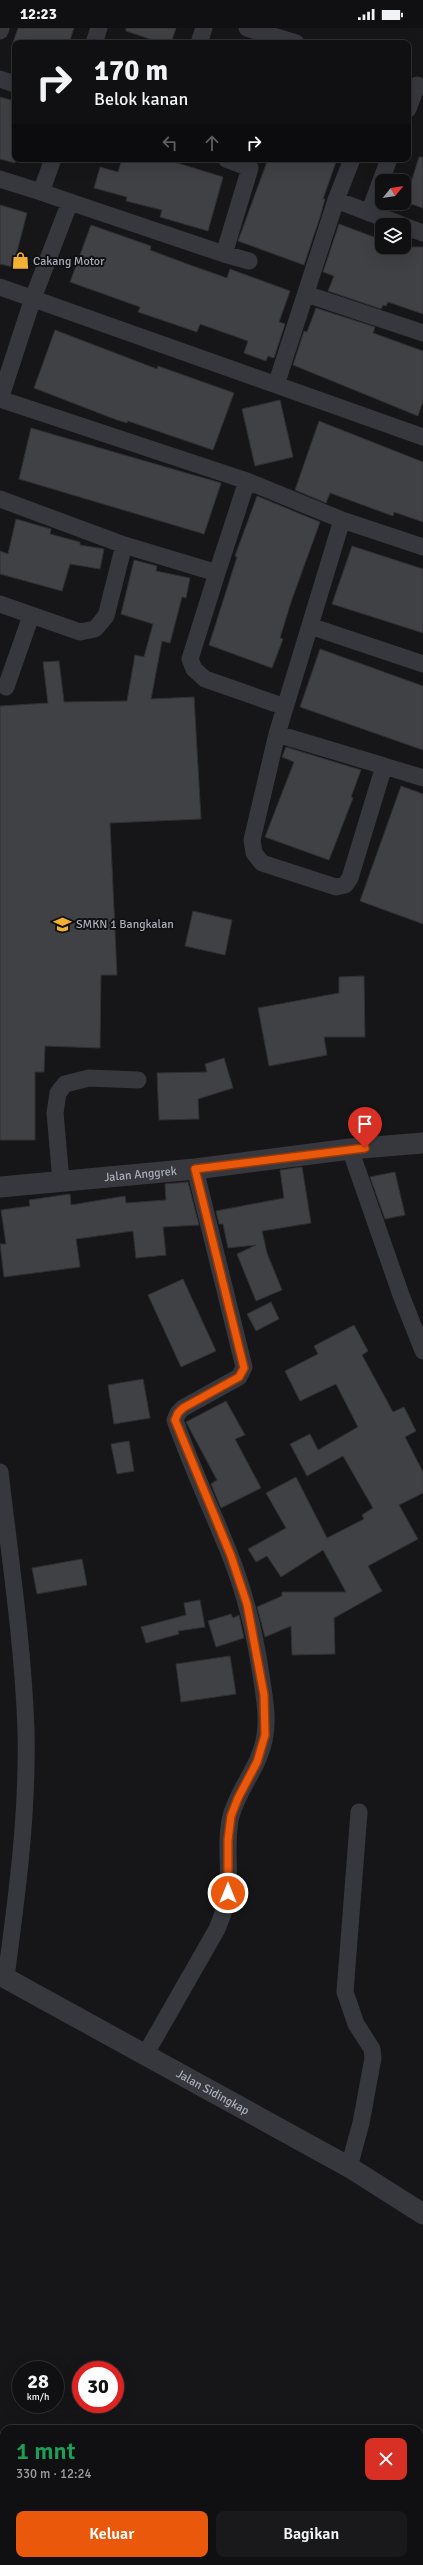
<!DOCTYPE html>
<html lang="id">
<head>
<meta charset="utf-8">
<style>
	body { margin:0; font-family:Signika,sans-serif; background:#19191b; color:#f1f3f6; height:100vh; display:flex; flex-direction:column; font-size:15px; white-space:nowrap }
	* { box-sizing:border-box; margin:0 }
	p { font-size:13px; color:#9c9d9f }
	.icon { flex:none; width:22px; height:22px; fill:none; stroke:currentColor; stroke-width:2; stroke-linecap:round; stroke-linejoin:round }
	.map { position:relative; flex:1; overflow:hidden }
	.sheet { position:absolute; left:0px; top:2397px; width:423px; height:140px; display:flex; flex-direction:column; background:#101012; border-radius:12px 12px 0 0; box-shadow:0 4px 16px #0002,0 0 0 1px #303032 }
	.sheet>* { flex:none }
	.banner { position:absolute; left:12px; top:12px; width:399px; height:122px; border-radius:8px; box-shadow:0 4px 16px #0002,0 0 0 1px #303032; background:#101012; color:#f1f3f6; overflow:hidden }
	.needle { width:26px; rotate:60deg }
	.tools { position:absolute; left:375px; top:146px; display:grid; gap:8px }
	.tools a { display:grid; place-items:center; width:36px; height:36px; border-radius:8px; background:#101012; box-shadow:0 4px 16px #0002,0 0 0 1px #303032; font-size:20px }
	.speed { position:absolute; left:12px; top:2333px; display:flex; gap:8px; font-size:20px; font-weight:700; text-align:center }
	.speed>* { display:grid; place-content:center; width:52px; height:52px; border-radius:50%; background:#101012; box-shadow:0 4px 16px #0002,0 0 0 1px #303032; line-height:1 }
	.speed small { font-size:10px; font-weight:400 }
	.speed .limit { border:6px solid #d22; background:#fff; color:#111 }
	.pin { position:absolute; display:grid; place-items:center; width:34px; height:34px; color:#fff; margin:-41px -17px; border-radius:50% 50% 50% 0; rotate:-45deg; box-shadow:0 0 4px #0007 }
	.pin .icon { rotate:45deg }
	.me { position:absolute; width:44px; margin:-22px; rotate:0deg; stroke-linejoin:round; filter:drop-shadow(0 0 3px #0008) }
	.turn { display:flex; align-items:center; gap:14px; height:84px; padding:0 16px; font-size:18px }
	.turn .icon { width:52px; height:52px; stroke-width:2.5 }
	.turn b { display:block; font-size:28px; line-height:34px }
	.lanes { display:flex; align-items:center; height:38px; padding:0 16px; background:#0003; justify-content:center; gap:20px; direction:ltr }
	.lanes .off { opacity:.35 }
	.round { display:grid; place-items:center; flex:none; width:42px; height:42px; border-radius:8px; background:#19191b }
	.overview { display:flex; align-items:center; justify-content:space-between; height:68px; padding:0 16px }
	h1 { font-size:24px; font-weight:600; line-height:30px; color:#1e9e55 }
	.cta { display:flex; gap:8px; margin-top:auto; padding:8px 16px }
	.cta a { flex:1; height:46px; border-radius:8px; background:#ea580c; color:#fff; font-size:16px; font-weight:600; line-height:46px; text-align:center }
	.cta a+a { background:#19191b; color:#f1f3f6 }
	.status { display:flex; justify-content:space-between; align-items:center; height:28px; padding:0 20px; background:#101012; direction:ltr }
	.status svg { height:11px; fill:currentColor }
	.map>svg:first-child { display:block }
	.building { fill:#404145; stroke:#303034 }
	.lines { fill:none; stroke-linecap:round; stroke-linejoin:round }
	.minor { stroke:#37383d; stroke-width:17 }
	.tertiary { stroke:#37383d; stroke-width:21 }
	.route-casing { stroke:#983908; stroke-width:10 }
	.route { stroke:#ea580c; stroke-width:7 }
	.labels { text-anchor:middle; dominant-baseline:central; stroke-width:4; stroke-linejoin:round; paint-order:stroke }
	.poi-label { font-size:12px; fill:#a8adb8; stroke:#111113; text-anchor:start }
	.street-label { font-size:12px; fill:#a8adb8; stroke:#111113 }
</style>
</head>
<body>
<div class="status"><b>12:23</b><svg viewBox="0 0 49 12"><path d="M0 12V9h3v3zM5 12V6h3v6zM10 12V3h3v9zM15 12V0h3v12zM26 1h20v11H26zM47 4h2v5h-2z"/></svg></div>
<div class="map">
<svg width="423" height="2537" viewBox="0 0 423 2537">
	<rect width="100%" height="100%" fill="#161618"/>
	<!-- building -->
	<path class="building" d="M18 0H74L69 15H13Z
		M126 0H176L171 15H162L126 3Z
		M0 69 15 73V135L0 131Z
		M419 129H423V180L405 174Z
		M122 131H171V133L223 149 208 203 160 189 162 182 126 173 127 169 94 160 100 139 118 144Z
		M268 131H337L323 171H325L320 189 304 237 238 213Z
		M0 177 27 185 13 239 0 236Z
		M339 196 382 212V219H423V286L388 274 386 278 383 277 381 281 328 263 334 248 323 244Z
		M91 197 151 218 150 222 190 237 227 250 230 241 290 263 279 294 285 296 274 330 268 328 266 333 244 325 248 313 200 296 197 304 138 284 140 279 70 254Z
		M316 280 375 299 373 305 423 323V373L418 388 293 337 304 303 307 304Z
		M55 302 157 341 158 338 234 365 213 422 128 393 127 395 117 392 34 360Z
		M280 372 293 429 255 438 242 381Z
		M319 393 423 434V494L394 484 393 488 330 465 326 475 295 462Z
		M31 400 221 455 204 506 19 451Z
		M257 468 320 494 291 574 280 610 283 611 272 640 209 617 237 529 235 528Z
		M16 491 51 501 50 506 80 514V517L104 521 100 541 70 536 62 563 0 546V523L8 526Z
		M352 518 423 541V605L332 576Z
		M134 532 157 538 156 543 190 550 186 570 182 569 170 615 162 613 151 671 194 669 201 791 110 795 117 947H101L100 1020 45 1018 44 1044H35V1112H0V678L48 675 43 634 59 633 64 674 127 673 135 627 144 629 153 596 121 586Z
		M320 621 423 658V722L300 679Z
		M286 719 361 742 351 769 353 770 329 832 265 809 294 734 282 729Z
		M401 758 423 766V896L360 873Z
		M193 883 232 892 225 927 185 918Z
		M364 948 365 1009H324L327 1027 269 1038 258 980 339 965V949Z
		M224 1030 233 1060 198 1071 199 1091 159 1092 157 1045 207 1044 205 1036Z
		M302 1139 311 1195 262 1203 267 1225 282 1262 256 1273 237 1226 256 1217 228 1220 223 1196H219L216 1183 284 1170 280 1142Z
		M395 1144 405 1187 385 1191 370 1149Z
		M188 1154 199 1197 163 1199 166 1227 136 1230 133 1203 76 1211 80 1239 4 1249 0 1216H6L1 1182 30 1178 29 1172 70 1166 71 1177 125 1168 126 1175 166 1172 165 1156Z
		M183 1251 216 1323 181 1339 148 1267Z
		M271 1274 279 1291 256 1303 247 1286Z
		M354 1297 368 1323 362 1327 393 1384 404 1379 416 1403 405 1409 423 1444V1465L399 1477 418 1511 368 1538 382 1563 334 1590 335 1626 292 1627 291 1598 265 1609 257 1579 282 1568V1564H346L323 1522 281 1549 267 1528 256 1534 248 1521 286 1500 266 1465 296 1449 327 1510 364 1491 362 1487 373 1480 343 1428 307 1448 290 1416 310 1406 318 1422 358 1399 336 1356 300 1373 285 1343 318 1326 314 1318Z
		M143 1351 150 1390 114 1396 108 1357Z
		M226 1373 245 1407 235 1411 261 1460 221 1480 211 1456 217 1452 186 1394Z
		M129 1413 134 1443 117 1446 111 1416Z
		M82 1531 87 1557 37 1566 32 1540Z
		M200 1572 205 1599 178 1603 179 1606 146 1615 141 1599 186 1587 184 1575Z
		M231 1586 233 1590 239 1587 244 1610 216 1619 208 1593Z
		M230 1628 236 1666 181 1674 176 1636Z"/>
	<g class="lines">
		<!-- minor -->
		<path class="minor" d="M247 0 296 15
			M0 3 1 0
			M94 15 99 0
			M199 15 204 0
			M0 51 15 56
			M408 81 417 57
			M53 131 41 164 70 174
			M0 151 41 164
			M336 172 352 131
			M369 185 389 131
			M404 198 423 205
			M224 226 249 233
			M0 259 423 409
			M306 266 423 305
			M276 357 336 172 402 197
			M247 453 342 492 423 519
			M0 471 124 517
			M342 492 277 706 252 812 254 825 262 835 336 859 345 857 350 850 384 738 423 750
			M217 545 190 631 194 641 205 651 285 679
			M0 576 80 604 95 601 106 588 124 517 217 545 247 453 0 371 33 270 70 174 224 226 250 140 226 131
			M310 598 423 636
			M6 659 31 588
			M277 706 384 738
			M350 1121 401 1267 423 1323
			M61 1153 55 1085 58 1065 65 1056 89 1050 138 1052
			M0 1444C10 1530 23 1616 26 1702 28 1785 17 1867 6 1949
			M145 2027 217 1901C222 1889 227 1876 228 1863 230 1838 225 1812 231 1788 239 1759 261 1737 265 1707 268 1688 264 1666 261 1647 255 1606 245 1565 230 1527 212 1482 191 1438 175 1392L178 1385 183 1380 239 1349 244 1339 195 1141
			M349 2139 361 2095 373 2030 372 2021 356 1996 345 1964 359 1784
			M0 2501H4"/>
		<!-- tertiary -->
		<g class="tertiary">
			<path id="s1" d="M0 1159 195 1141 350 1121 423 1115"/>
			<path id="s2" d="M0 1947 349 2139 423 2186"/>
		</g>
	</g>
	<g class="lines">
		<defs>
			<path id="route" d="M228 1865V1812L231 1788 238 1770 257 1734 265 1707 264 1667 247 1576 231 1528 175 1392 178 1385 183 1380 239 1349 244 1340 195 1141 365 1120"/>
		</defs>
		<!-- route casing -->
		<use href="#route" class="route-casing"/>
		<!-- route -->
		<use href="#route" class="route"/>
	</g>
	<!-- icons -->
	<defs>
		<symbol id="shop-bare" viewBox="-9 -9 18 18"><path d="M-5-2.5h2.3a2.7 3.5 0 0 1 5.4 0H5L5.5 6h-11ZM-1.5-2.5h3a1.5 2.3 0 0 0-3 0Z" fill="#f2b134" stroke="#111113" stroke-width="2.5" paint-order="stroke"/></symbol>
		<symbol id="school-bare" viewBox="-9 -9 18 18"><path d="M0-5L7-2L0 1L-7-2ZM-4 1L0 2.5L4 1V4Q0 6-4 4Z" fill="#f2b134" stroke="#111113" stroke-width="2.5" paint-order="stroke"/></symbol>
	</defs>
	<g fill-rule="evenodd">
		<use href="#shop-bare" x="8" y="220" width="25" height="25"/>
		<use href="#school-bare" x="50" y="884" width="25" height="25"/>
	</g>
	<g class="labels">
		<!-- poi labels -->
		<g class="poi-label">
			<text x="33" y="233">Cakang Motor</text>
			<text x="76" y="896">SMKN 1 Bangkalan</text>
		</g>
		<!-- street labels -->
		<g class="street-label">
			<text stroke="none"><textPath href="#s1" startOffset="141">Jalan Anggrek</textPath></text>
			<text stroke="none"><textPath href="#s2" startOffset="243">Jalan Sidingkap</textPath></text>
		</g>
	</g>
</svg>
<div class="tools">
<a><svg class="needle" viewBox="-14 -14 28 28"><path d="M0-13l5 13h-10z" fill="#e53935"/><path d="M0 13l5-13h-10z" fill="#9c9d9f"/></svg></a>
<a><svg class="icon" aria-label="layers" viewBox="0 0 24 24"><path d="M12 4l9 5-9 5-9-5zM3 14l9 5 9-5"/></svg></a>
</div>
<div class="speed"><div>28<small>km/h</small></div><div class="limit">30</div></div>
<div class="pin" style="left:365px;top:1120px;background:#d93025"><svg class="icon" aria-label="arrive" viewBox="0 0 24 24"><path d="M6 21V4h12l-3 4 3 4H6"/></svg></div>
<svg class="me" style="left:228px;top:1865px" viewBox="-20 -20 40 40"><circle r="17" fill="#ea580c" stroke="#fff" stroke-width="3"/><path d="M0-11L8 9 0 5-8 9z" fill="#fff"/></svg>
<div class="banner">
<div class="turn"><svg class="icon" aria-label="right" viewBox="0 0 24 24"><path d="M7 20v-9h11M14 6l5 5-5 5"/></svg><div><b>170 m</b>Belok kanan</div></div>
<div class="lanes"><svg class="icon off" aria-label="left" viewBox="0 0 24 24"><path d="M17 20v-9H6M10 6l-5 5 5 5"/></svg><svg class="icon off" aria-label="ahead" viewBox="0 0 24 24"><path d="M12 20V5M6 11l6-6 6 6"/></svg><svg class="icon" aria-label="right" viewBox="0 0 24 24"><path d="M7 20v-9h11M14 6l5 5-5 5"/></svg></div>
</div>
<section class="sheet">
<div class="overview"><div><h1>1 mnt</h1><p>330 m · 12:24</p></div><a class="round" style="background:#d93025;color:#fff"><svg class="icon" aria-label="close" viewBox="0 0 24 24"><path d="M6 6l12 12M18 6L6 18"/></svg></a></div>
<div class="cta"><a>Keluar</a><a>Bagikan</a></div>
</section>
</div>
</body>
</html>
